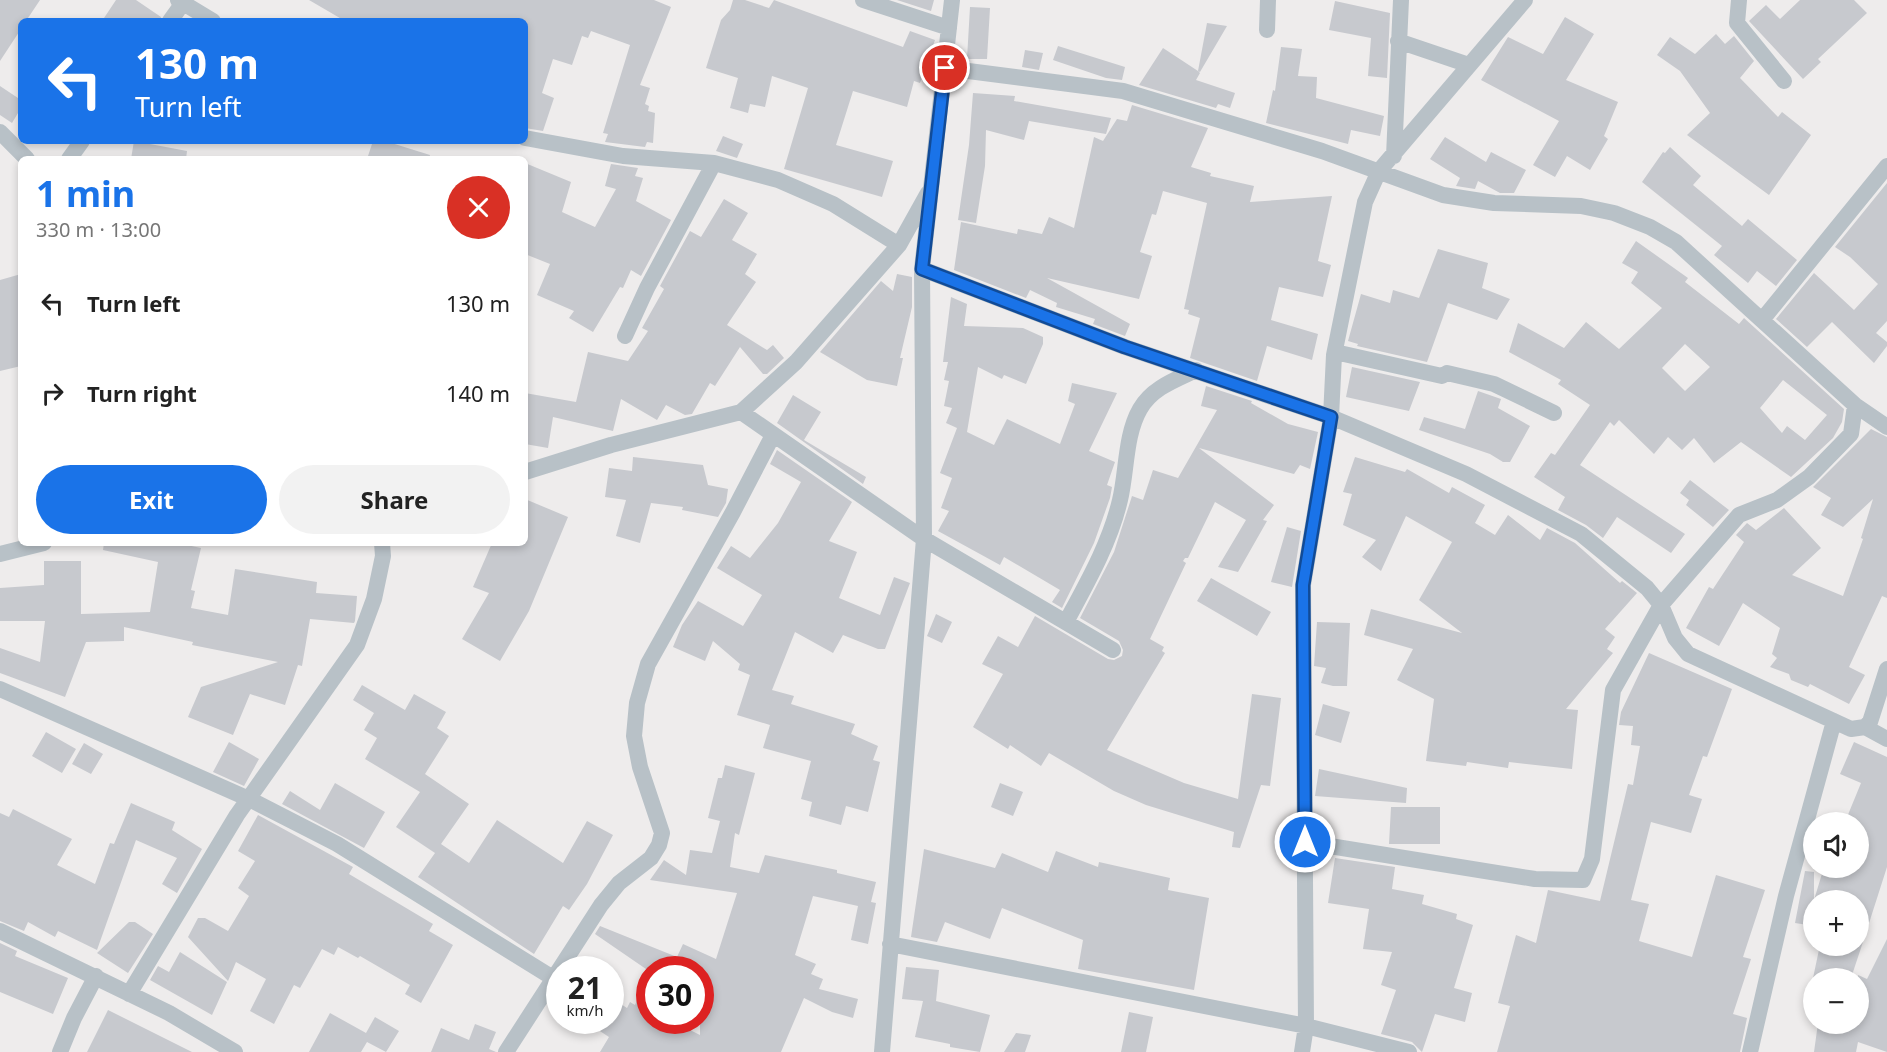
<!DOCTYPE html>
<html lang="en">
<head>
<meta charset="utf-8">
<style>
	body { margin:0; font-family:"Noto Sans",sans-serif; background:#f2f2f2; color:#222; height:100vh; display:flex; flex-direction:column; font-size:22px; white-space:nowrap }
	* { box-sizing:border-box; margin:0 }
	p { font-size:20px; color:#767676 }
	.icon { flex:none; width:33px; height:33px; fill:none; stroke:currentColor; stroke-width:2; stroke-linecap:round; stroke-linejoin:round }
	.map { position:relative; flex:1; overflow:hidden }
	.sheet { position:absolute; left:18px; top:156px; width:510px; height:390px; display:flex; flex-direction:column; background:#fff; border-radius:9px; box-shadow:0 3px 9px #0003 }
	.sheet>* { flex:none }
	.hud { position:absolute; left:18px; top:18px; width:510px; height:126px; border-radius:9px; box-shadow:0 3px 9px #0003; background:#1a73e8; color:#fff; overflow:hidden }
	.controls { position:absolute; left:1803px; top:812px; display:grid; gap:12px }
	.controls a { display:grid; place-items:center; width:66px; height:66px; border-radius:50%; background:#fff; box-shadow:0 3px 9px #0003; font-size:30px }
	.speed { position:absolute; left:546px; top:956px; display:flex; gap:12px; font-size:30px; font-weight:700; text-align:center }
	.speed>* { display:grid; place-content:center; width:78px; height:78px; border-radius:50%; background:#fff; box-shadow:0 3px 9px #0003; line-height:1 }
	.speed small { font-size:15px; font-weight:400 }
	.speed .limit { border:9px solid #d22; background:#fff; color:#111 }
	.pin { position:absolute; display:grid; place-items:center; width:51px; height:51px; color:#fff; margin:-26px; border:3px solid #fff; border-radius:50%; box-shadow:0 2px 6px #0007 }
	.me { position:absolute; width:66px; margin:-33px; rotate:0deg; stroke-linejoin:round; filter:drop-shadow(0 0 4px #0008) }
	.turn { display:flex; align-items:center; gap:21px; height:126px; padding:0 18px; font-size:27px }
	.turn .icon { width:78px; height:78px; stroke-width:2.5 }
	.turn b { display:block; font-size:42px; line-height:51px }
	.round { display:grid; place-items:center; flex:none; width:63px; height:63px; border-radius:32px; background:#f2f2f2 }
	.head { display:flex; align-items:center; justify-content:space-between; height:102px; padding:0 18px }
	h1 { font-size:36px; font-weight:700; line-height:45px; color:#1a73e8 }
	.action { display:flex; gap:12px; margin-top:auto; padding:12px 18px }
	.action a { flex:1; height:69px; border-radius:36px; background:#1a73e8; color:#fff; font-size:24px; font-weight:700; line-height:69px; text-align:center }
	.action a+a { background:#f2f2f2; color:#222 }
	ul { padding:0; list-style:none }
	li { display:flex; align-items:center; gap:18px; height:90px; padding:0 18px }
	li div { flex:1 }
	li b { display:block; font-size:22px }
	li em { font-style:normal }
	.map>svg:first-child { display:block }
	.building { fill:#c7c9ce; fill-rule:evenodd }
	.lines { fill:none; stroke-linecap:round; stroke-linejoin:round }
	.minor { stroke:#b8c1c7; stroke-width:16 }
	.route-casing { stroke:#114b97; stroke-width:15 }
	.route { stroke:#1a73e8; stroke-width:10 }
</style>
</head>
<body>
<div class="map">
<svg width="1887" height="1052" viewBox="0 0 1887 1052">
	<rect width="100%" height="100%" fill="#eeecec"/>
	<!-- building -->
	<path class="building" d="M0 0H40L26 21H21V29L0 61Z
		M116 0H136L161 17 160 21H102Z
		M309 0H654L671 7 640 85 650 88 645 104 649 106 648 111 655 113 653 143 647 142 645 147 605 142 608 134 603 133 630 45 591 31 588 38 582 36 572 65 553 59 542 93 554 98 543 131 525 128V21H345Z
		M733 0H745L769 8 774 0 903 47 910 31 935 40 920 83 914 81 907 107 853 91 836 145 893 161 882 197 784 169 808 88 772 76 765 107 750 104 748 113 730 108 738 78 706 68 721 20 730 10Z
		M897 0H934L931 11Z
		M1800 0H1854L1867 13 1818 59 1821 62 1803 79 1749 21 1766 5 1780 19Z
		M1335 1 1390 13 1387 78 1368 76 1371 38 1329 30Z
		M970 7 990 8 987 59H967Z
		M1565 17 1594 34 1566 80 1618 102 1604 136 1608 139 1590 170 1567 156 1555 177 1533 165 1559 121 1481 80 1508 37 1543 54Z
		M1207 23 1227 26 1200 72 1198 71 1200 73 1196 80 1235 93 1230 108 1218 104 1216 108 1139 85 1163 48 1198 71Z
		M1716 34 1725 44 1734 36 1754 61 1740 78 1778 117 1782 112 1811 135 1769 195 1687 135 1710 113 1680 71 1657 55 1670 37 1695 54Z
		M1058 46 1125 67 1122 80 1106 78 1053 60Z
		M1281 47 1302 49 1298 76 1317 77 1316 98 1384 116 1380 136 1351 130 1348 144 1266 123 1273 90 1275 91Z
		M1025 50 1043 53 1039 70 1022 67Z
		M0 86 21 100V108L12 123 0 115Z
		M973 93 1015 96 1014 101 1111 118 1106 134 1029 121 1024 140 986 130 985 166 976 223 958 220 969 145Z
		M1132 105 1208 128 1191 167 1211 173 1210 176 1254 186 1250 202 1332 196 1318 261 1331 265 1323 297 1279 287 1271 320 1318 334 1312 360 1267 346 1257 381 1190 358 1200 318 1188 314 1189 310 1184 309 1207 203 1163 191 1156 215 1152 214 1140 252 1152 256 1139 299 1047 278 1130 324 1125 336 1093 324 1095 319 1056 307 1057 303 1030 290 1026 298 954 270 961 222 1017 234 1018 229 1042 234 1049 217 1074 228 1094 137 1103 141 1117 119 1127 121Z
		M723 136 743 144 737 158 716 151Z
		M1445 137 1486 162 1491 152 1526 170 1514 193H1500L1478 181 1475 189 1456 186 1460 178 1430 159Z
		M134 141 187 151 186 159H131Z
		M373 141H385L430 155 429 159H378L368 156Z
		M1670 147 1701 176 1693 185 1742 226 1748 219 1797 260 1776 286 1757 271 1748 283 1714 255 1722 246 1642 182 1663 152 1665 153Z
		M525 163 571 182 562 212 595 227 616 189 605 186 611 164 638 168 635 176 643 178 636 201 671 220 641 276 631 270 623 288 620 287 593 332 569 318 574 311 537 295 550 264 525 254Z
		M1887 183V321L1876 333 1887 342V346L1874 363 1832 322 1807 347 1776 319 1814 273 1854 310 1878 284 1850 257 1835 247Z
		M724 199 748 213 732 240 757 254 745 274 756 282 727 325 767 350 773 345 784 358 767 374H763L740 347 715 386 710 383 692 414 685 415 666 405 657 420 621 399 613 431 553 417 548 448 525 444V393L576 402 588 352 628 361 648 331 642 328 664 289 660 286 690 231 701 237Z
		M1636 241 1688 278 1685 282 1739 324 1744 318 1844 409 1842 422 1833 438 1791 477 1741 442 1714 463 1694 438 1682 450 1668 437 1654 454 1619 420 1614 426 1610 422 1580 465 1685 534 1671 553 1617 517 1603 538 1586 525 1558 510 1565 497 1534 477 1551 453 1555 455 1590 405 1558 384 1561 380 1509 352 1518 323 1564 348 1586 322 1619 349 1662 308 1631 283 1638 272 1622 263ZM1685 344 1710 367 1685 391 1662 368ZM1783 380 1827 415 1805 440 1787 426 1782 433 1760 408Z
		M1438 249 1488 263 1482 288 1510 299 1497 320 1448 303 1427 362 1357 346 1358 344 1348 341 1361 294 1390 303 1393 290 1419 298Z
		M21 274V366L0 371V280Z
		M897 274 912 277V307L900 358H903L897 386 867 380 820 352 881 281 893 291Z
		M951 297 967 304 964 326 1023 328 1043 337V344L1026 384 1004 375 1002 379 978 367 967 432 994 445 1007 419 1060 444 1075 404 1068 401 1072 383 1117 393 1089 451 1115 462 1107 485 1112 487 1110 498 1094 543 1062 608 1052 602 1060 590 1004 557 1000 565 938 531 949 511 941 508 952 478 940 473 957 428 946 423 952 408 944 406 949 381 944 380 948 362H943Z
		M1352 367 1420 382 1409 411 1346 397Z
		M1206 386 1252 401 1251 403 1288 424 1318 432 1310 469 1300 465 1294 474 1199 448 1274 505 1263 520 1267 521 1238 572 1218 567 1246 520 1215 502 1188 558H1185L1183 561 1186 563 1150 639 1164 647 1162 651 1165 653 1107 750 1184 783 1238 799 1252 694 1281 698 1270 786 1261 785 1240 848 1232 847 1234 832 1146 805 1114 791 1049 753 1041 766 1010 745 1008 749 973 727 1003 674 982 664 998 636 1018 647 1035 616 1108 659 1114 660 1122 656 1123 650 1119 641 1080 618 1114 552 1132 496 1143 500 1153 470 1178 478 1217 410 1201 406Z
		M1478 391 1501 399 1498 408 1530 426 1510 462H1503L1490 454 1419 430 1424 417 1465 429Z
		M793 395 821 412 804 440 866 477 863 484 777 423Z
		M1871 429 1887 437V598L1882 596 1849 667 1865 675 1849 704 1810 684 1808 687 1791 680 1789 674 1770 667 1777 658 1772 654 1780 628 1743 603 1719 646 1686 628 1709 587 1713 589 1744 542 1736 535 1747 523 1756 530 1784 508 1821 548 1792 575 1843 596 1863 539 1861 538 1873 499 1843 527 1821 515 1831 498 1813 487Z
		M777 450 852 502 829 541 857 552 839 598 880 615 894 577 910 583 885 649H878L843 635 833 653 795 632 772 690 794 696 791 704 855 724 851 734 878 746 873 760 880 762 868 812 846 806 841 825 809 816 812 802 801 799 811 761 763 748 770 725 737 715 750 675 738 670 740 664 713 641 705 661 673 647 682 625 698 601 743 626 762 595 717 568 731 546 750 558 778 523 801 482 770 464Z
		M633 457 703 465 708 485 728 489 726 503 718 517 682 510 683 507 651 503 640 543 616 536 626 500 605 497 609 468 632 471Z
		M1355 457 1405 472 1407 469 1449 493 1452 487 1485 505 1475 523 1495 535 1508 515 1540 540 1547 528 1575 543 1620 583 1622 581 1637 593 1605 629 1615 637 1607 649 1613 653 1566 709 1578 710 1572 769 1509 762 1508 768 1467 762 1466 766 1426 761 1434 699 1397 680 1413 649 1364 635 1371 609 1462 633 1419 600 1452 542 1406 516 1381 571 1362 557 1376 540 1343 525 1352 494 1343 492Z
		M1690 480 1729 510 1713 527 1686 505 1689 500 1680 493Z
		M525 499 568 517 529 611 500 661 462 639 489 593 473 587 492 543H525Z
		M1287 527 1301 531 1292 587 1271 582Z
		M104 543H146L161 546 162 543H177L201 548 191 590 195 591 191 608 228 615 235 569 317 582 316 593 357 596 355 621 354 623 310 619 302 666 298 665 285 705 250 694 233 735 188 717 201 687 278 662 192 645 193 642 124 627V641L86 642 65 697 0 673V648L40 662 45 621H0V588L44 585V561H81V614L150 612 158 562 103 550Z
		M1211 578 1271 612 1257 636 1197 601Z
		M936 614 952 622 942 643 927 636Z
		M1317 622 1350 623 1347 686H1333L1321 683 1326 668 1314 666Z
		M1649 653 1732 689 1707 757 1703 756 1689 795 1702 799 1691 833 1651 822 1631 900 1649 904 1639 941 1692 957 1716 875 1765 890 1743 957 1751 959 1733 1014 1747 1018 1740 1052H1497L1510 1006 1498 1003 1516 935 1536 943 1548 890 1600 901 1628 784 1633 785 1640 746 1631 745 1633 726 1619 725 1621 712Z
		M362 685 405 710 414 694 446 712 437 728 449 736 425 774 469 804 441 844 469 863 497 820 563 863 587 821 613 835 587 884 569 910 563 906 534 954 418 877 435 853 396 827 420 792 365 759 377 738 364 730 374 713 353 700Z
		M1323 704 1350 712 1341 743 1315 735Z
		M46 732 76 749 62 773 32 756Z
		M229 742 259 759 244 786 213 772Z
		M1854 742 1887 757V867L1862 945 1858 944V900H1814L1824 867H1858V822H1845L1861 783 1840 774Z
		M84 743 103 754 91 774 72 764Z
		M725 765 755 773 739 835 735 833 730 867 759 873 765 855 837 870V873L876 882 871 902 876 903 868 944 851 940 858 906 813 896 795 955 816 964 811 974 823 979 819 989 858 999 853 1018 832 1012 804 998 781 1052H600L609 1037 583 1020H610V997L627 1008 630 1002 635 1005 650 972V1020H670L700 1035V969H646L595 934 600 926 677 957 683 944 716 959 737 893 650 880 664 860 686 875 690 850 712 853 720 821 708 818 718 778H722Z
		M1319 769 1407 788 1406 803 1315 796Z
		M335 783 385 812 364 848 282 804 290 791 320 810Z
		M1000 783 1023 792 1013 816 991 807Z
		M131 803 175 822 172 830 202 849 177 893 162 884 177 858 136 840 97 950 58 931 55 937 28 922 24 931 0 921V813L9 817 13 809 72 839 57 865 95 884 110 843 114 844Z
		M1391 807H1440V844H1389Z
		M258 815 353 867 349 874 433 924 429 931 453 945 421 1003 405 994 410 985 360 956 358 958 338 947 334 955 322 949 300 988 294 985 274 1024 250 1011 266 979 236 962 228 981 188 937 198 918H205L228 931 249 896 238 888 255 861 238 851Z
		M924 849 995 868 1002 853 1048 872 1056 851 1098 867 1099 862 1170 878 1168 890 1209 898 1194 990 1078 969 1083 940 1002 908 990 939 945 922 937 942 911 937Z
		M1335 858 1395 867 1392 889 1424 895 1422 904 1457 914 1456 919 1473 925 1454 988 1472 993 1465 1022 1435 1014 1422 1052 1412 1042 1381 1034 1396 990 1381 985 1392 952 1363 949 1369 909 1328 903Z
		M1805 871 1814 872V926L1795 923Z
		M129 922H135L153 934 128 973 97 953Z
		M1887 939V1052L1858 1042 1856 1052H1814L1818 1023H1858V975L1867 979Z
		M0 943 17 951 15 956 68 978 53 1014 0 992Z
		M1820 945H1862L1851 978H1813Z
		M180 952 227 982 212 1015 150 980 158 966 169 972Z
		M906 967 939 970 936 1001 990 1015 980 1052 950 1047V1044L915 1037 923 1001 902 999Z
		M108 1010 192 1052H87Z
		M1129 1012 1153 1017 1146 1052H1121Z
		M330 1013 366 1033 375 1017 399 1031 386 1052 367 1042 361 1052H309Z
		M475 1024 496 1032 489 1049 496 1052H431L441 1028 469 1040Z
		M1016 1033 1031 1035 1025 1052H1004Z"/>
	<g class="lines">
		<!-- minor -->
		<path class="minor" d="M178 0 213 21
			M863 0 949 28
			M1739 0 1737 23 1784 81
			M170 21 185 0
			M1267 30 1268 0
			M1398 41 1469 65
			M945 68 1123 91 1322 151 1443 195 1494 203 1581 206 1614 213 1650 227 1676 242 1855 405 1887 427
			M0 132 27 159
			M525 138 623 156 714 163 778 180 833 204 899 245
			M1394 156 1401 0
			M69 159 82 141
			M922 269 1125 347 1331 417 1466 474 1581 534 1647 588 1661 605 1675 638 1688 654 1851 729 1865 727 1870 722 1887 669
			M1762 320 1887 166
			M625 336 647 288 714 163
			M1334 355 1335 352 1442 376 1447 373 1494 384 1554 413
			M741 412 924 539 1113 650
			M525 472 611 445 741 412 796 362 899 245 928 193
			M0 554 44 543
			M1066 622C1087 583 1110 543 1120 500 1127 471 1125 435 1140 409 1152 388 1175 380 1196 370
			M0 689 249 799 337 844 553 978
			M1865 727 1887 739
			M1305 842 1535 879 1583 880 1592 859 1613 690 1661 605 1739 515 1777 500 1809 477 1851 434 1855 405
			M0 931 169 1013 235 1052
			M890 944 1306 1026 1409 1052
			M129 994 237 815 357 645 374 599 383 556 382 543
			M60 1052 74 1018 96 976
			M506 1052 601 905 619 883 651 858 659 845 662 833 640 767 634 736 637 703 648 664 733 512 773 435
			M882 1052 924 539 922 269 952 0
			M1302 1052 1306 1026 1303 585 1331 417 1334 355 1365 202 1379 171 1525 0
			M1750 1052 1786 896 1834 721"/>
	</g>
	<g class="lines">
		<defs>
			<path id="route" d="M945 68 922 269 1125 347 1331 417 1303 585 1305 842"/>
		</defs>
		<!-- route casing -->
		<use href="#route" class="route-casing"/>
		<!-- route -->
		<use href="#route" class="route"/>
	</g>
</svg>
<div class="controls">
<a><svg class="icon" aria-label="sound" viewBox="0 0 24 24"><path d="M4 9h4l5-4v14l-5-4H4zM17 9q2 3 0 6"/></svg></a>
<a>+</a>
<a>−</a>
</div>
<div class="speed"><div>21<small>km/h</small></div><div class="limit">30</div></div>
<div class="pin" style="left:945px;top:68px;background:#d93025"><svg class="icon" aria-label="arrive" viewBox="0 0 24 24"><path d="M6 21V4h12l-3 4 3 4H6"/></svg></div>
<svg class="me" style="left:1305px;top:842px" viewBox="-20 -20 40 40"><circle r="17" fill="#1a73e8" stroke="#fff" stroke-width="3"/><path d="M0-11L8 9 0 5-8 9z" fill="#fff"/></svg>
<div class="hud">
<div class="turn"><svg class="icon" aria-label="left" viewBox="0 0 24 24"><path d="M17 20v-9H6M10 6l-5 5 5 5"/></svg><div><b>130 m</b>Turn left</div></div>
</div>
<section class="sheet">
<div class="head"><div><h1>1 min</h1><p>330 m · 13:00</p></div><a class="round" style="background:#d93025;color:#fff"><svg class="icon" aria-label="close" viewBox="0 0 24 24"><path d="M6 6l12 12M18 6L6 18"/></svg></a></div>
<ul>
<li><svg class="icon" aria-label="left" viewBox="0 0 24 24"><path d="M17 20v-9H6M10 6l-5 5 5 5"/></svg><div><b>Turn left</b></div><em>130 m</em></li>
<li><svg class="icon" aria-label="right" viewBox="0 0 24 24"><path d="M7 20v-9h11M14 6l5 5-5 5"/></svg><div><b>Turn right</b></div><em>140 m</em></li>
</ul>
<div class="action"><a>Exit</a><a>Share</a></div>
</section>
</div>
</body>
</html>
